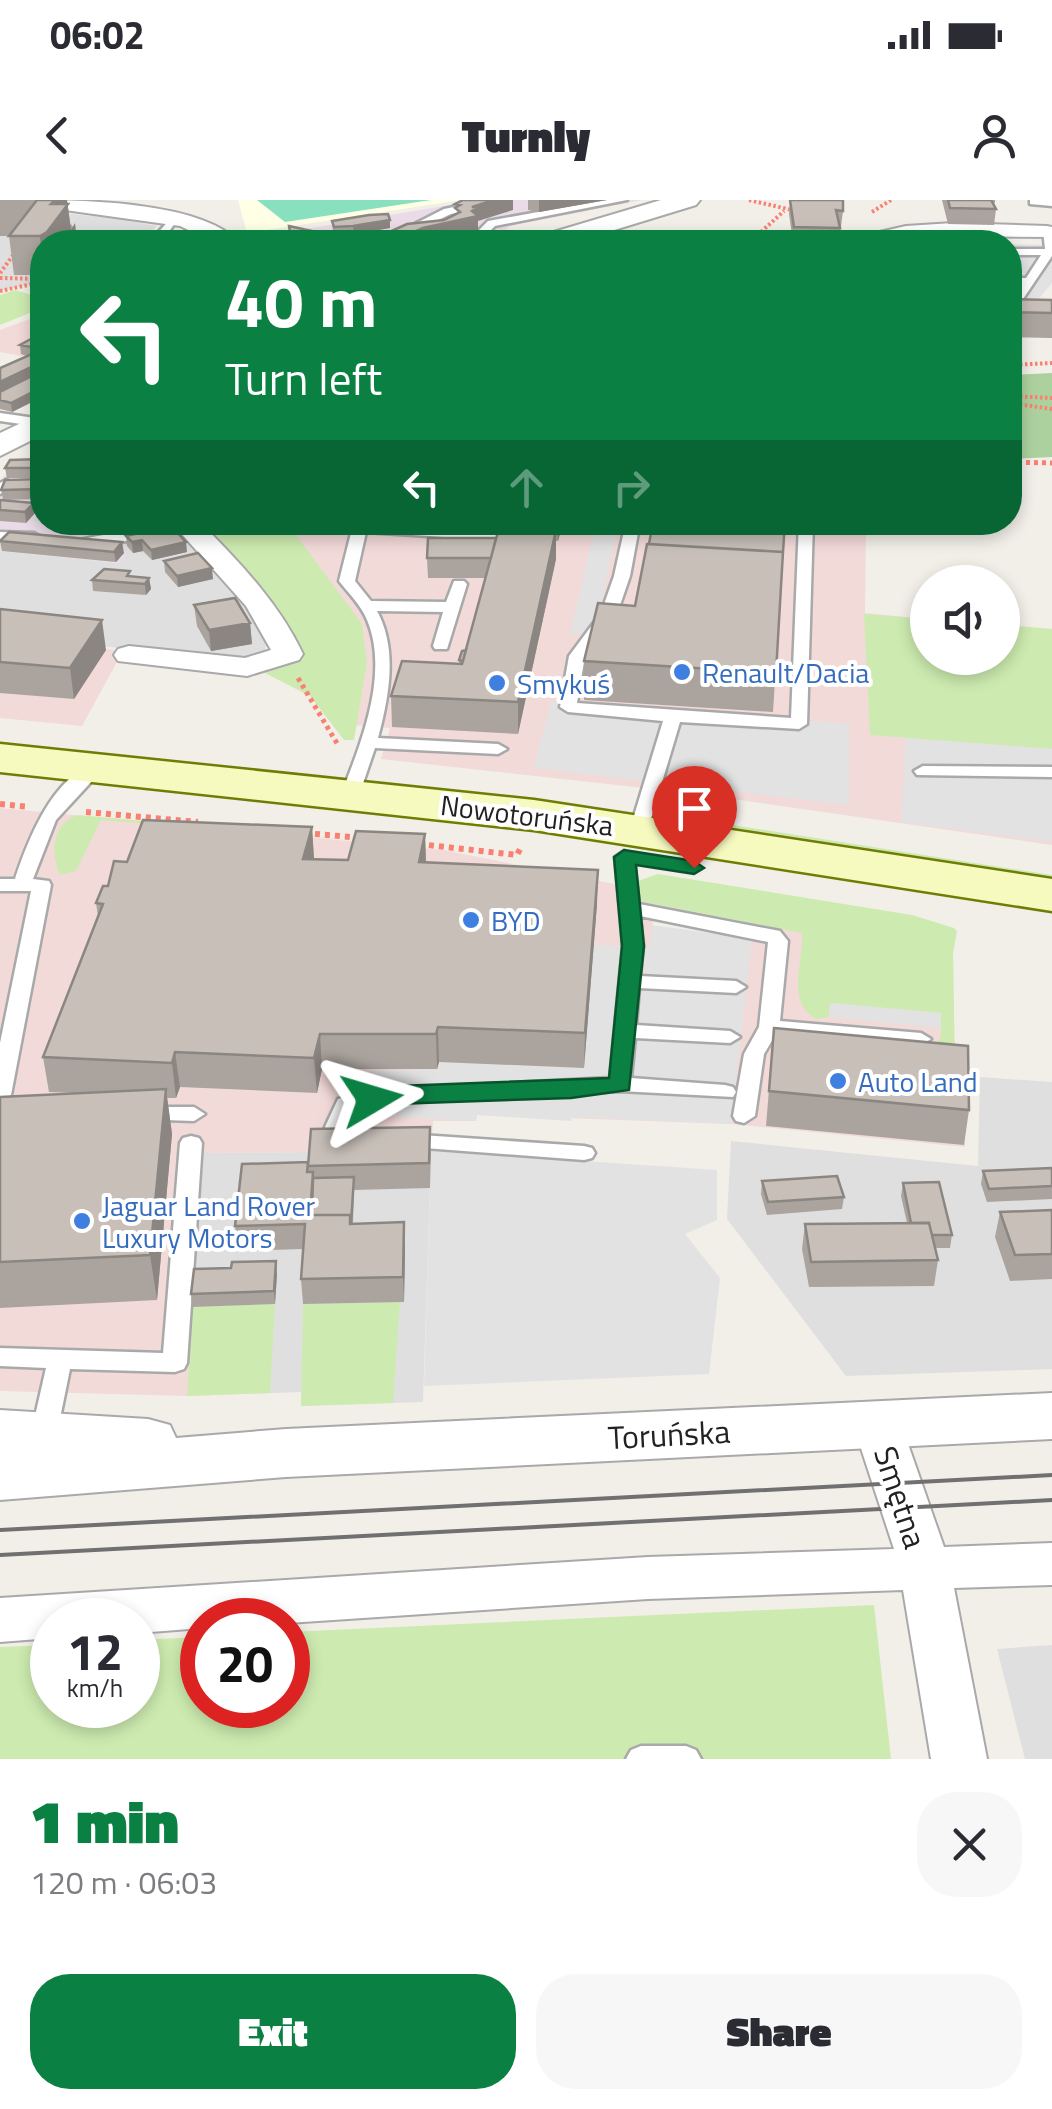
<!DOCTYPE html>
<html lang="en">
<head>
<meta charset="utf-8">
<style>
	body { margin:0; font-family:"Titillium Web",sans-serif; background:#f7f7f7; color:#2b2b33; height:100vh; display:flex; flex-direction:column; font-size:38px; white-space:nowrap }
	* { box-sizing:border-box; margin:0 }
	p { font-size:32px; color:#7c7c81 }
	.icon { flex:none; width:55px; height:55px; fill:none; stroke:currentColor; stroke-width:2; stroke-linecap:round; stroke-linejoin:round }
	.map { position:relative; height:1559px; overflow:hidden }
	.side { display:flex; flex-direction:column; background:#fff; flex:1 }
	.side>* { flex:none }
	.top-card { position:absolute; left:30px; top:30px; width:992px; height:305px; border-radius:40px; box-shadow:0 5px 15px #0003; background:#0b8043; color:#fff; overflow:hidden }
	.controls { position:absolute; left:910px; top:365px; display:grid; gap:20px }
	.controls a { display:grid; place-items:center; width:110px; height:110px; border-radius:50%; background:#fff; box-shadow:0 5px 15px #0003; font-size:50px }
	.speed { position:absolute; left:30px; top:1398px; display:flex; gap:20px; font-size:50px; font-weight:700; text-align:center }
	.speed>* { display:grid; place-content:center; width:130px; height:130px; border-radius:50%; background:#fff; box-shadow:0 5px 15px #0003; line-height:1 }
	.speed small { font-size:25px; font-weight:400 }
	.speed .limit { border:15px solid #d22; background:#fff; color:#111 }
	.pin { position:absolute; display:grid; place-items:center; width:85px; height:85px; color:#fff; margin:-102px -42px; border-radius:50% 50% 50% 0; rotate:-45deg; box-shadow:0 0 10px #0007 }
	.pin .icon { rotate:45deg }
	.me { position:absolute; width:110px; margin:-55px; rotate:83deg; stroke-linejoin:round; filter:drop-shadow(0 0 8px #0008) }
	.turn { display:flex; align-items:center; gap:35px; height:210px; padding:0 30px; font-size:45px }
	.turn .icon { width:130px; height:130px; stroke-width:2.5 }
	.turn b { display:block; font-size:70px; line-height:85px }
	.lanes { display:flex; align-items:center; height:95px; padding:0 30px; background:#0003; justify-content:center; gap:50px; direction:ltr }
	.lanes .off { opacity:.35 }
	.round { display:grid; place-items:center; flex:none; width:105px; height:105px; border-radius:40px; background:#f7f7f7 }
	.headline { display:flex; align-items:center; justify-content:space-between; height:170px; padding:0 30px }
	h1 { font-size:60px; font-weight:800; line-height:75px; color:#0b8043 }
	.cta { display:flex; gap:20px; margin-top:auto; padding:20px 30px }
	.cta a { flex:1; height:115px; border-radius:40px; background:#0b8043; color:#fff; font-size:40px; font-weight:800; line-height:115px; text-align:center }
	.cta a+a { background:#f7f7f7; color:#2b2b33 }
	.status { display:flex; justify-content:space-between; align-items:center; height:70px; padding:0 50px; background:#fff; direction:ltr }
	.status svg { height:28px; fill:currentColor }
	header { display:flex; justify-content:space-between; align-items:center; height:130px; padding:0 30px; background:#fff; font-size:45px; font-weight:800 }
	.map>svg:first-child { display:block }
	.residential { fill:#e0dfdf }
	.commercial { fill:#f2dad9 }
	.industrial { fill:#ebdbe8 }
	.education { fill:#ffffe5 }
	.grass { fill:#cdebb0 }
	.forest { fill:#add19e }
	.pitch { fill:#88e0be }
	.parking { fill:#e2e2e2 }
	.lines { fill:none; stroke-linecap:round; stroke-linejoin:round }
	.service-casing { stroke:#a9a9a9; stroke-width:5 }
	.minor-casing { stroke:#a9a9a9; stroke-width:4 }
	.tertiary-casing { stroke:#a9a9a9; stroke-width:4 }
	.secondary-casing { stroke:#707d05; stroke-width:5 }
	.path-far2 { stroke:#fa8072; stroke-width:4; stroke-dasharray:2.5 2.5; stroke-linecap:butt }
	.path-far1 { stroke:#fa8072; stroke-width:5; stroke-dasharray:4 4; stroke-linecap:butt }
	.path { stroke:#fa8072; stroke-width:6; stroke-dasharray:5 5; stroke-linecap:butt }
	.service { fill:#fff; fill-rule:evenodd }
	.minor { fill:#fff; fill-rule:evenodd }
	.tertiary { fill:#fff; fill-rule:evenodd }
	.secondary { fill:#f7fabf; fill-rule:evenodd }
	.tram { stroke:#707070; stroke-width:4 }
	.wall { fill:#aba49e }
	.shaded-wall { fill:#8b8681 }
	.building { fill:#c7bfb8; stroke:#8b8681; stroke-width:2.5 }
	.route { fill:#0b8043; stroke:#07532c; stroke-width:2.5 }
	.shop-dot { fill:#3f7fe0; stroke:#fff; stroke-width:4 }
	.labels { text-anchor:middle; dominant-baseline:central; stroke-width:8; stroke-linejoin:round; paint-order:stroke }
	.shop-label { font-size:28px; fill:#366cbe; stroke:#fff; text-anchor:start }
	.street-label { font-size:28px; fill:#222; stroke:#fff }
	.near-street-label { font-size:32px; fill:#222; stroke:#fff }
</style>
</head>
<body>
<div class="status"><b>06:02</b><svg viewBox="0 0 49 12"><path d="M0 12V9h3v3zM5 12V6h3v6zM10 12V3h3v9zM15 12V0h3v12zM26 1h20v11H26zM47 4h2v5h-2z"/></svg></div>
<header><svg class="icon" aria-label="back" viewBox="0 0 24 24"><path d="M15 5l-7 7 7 7"/></svg>Turnly<svg class="icon" aria-label="person" viewBox="0 0 24 24"><circle cx="12" cy="8" r="4"/><path d="M4 21q1-7 8-7t8 7"/></svg></header>
<div class="map">
<svg width="1052" height="1559" viewBox="0 0 1052 1559">
	<rect width="100%" height="100%" fill="#f2efe9"/>
	<!-- residential -->
	<path class="residential" d="M0 7 113 18 157 26 138 42H42V82L0 91Z
		M42 307V322L184 323 231 370 265 435 266 453 250 461 0 436V351L119 363 110 334 32 322Z
		M980 877 1052 882V1169L846 1176 727 1019 731 941 978 966Z
		M431 951 423 1202 301 1206V1192L187 1196 203 953Z
		M1052 1445V1559H1025L997 1449Z"/>
	<!-- commercial -->
	<path class="commercial" d="M35 117 42 119V160L0 152V130Z
		M224 323H866L865 413 927 419 928 458H1002L1003 425 1052 429V645L698 594 381 559 390 528 352 525Z
		M0 436 123 451 82 526 0 518Z
		M0 608 443 650 655 692 651 747 752 739V722L953 752 955 876 964 877 965 947 731 924 477 915 476 921H433L431 951 204 953 187 1196 0 1191Z"/>
	<!-- industrial -->
	<path class="industrial" d="M480 0H642L510 26 496 39 482 42 239 40Z
		M42 266V307L32 322 110 334 127 353 120 363 0 351V282L11 267Z"/>
	<!-- education -->
	<path class="education" d="M238 0H461L247 33Z"/>
	<!-- grass -->
	<path class="grass" d="M15 90 42 98V108L0 125V95Z
		M206 323H287L362 424 367 463 354 540H344L310 496 257 469 295 440 248 372Z
		M864 414 927 419 928 458H1002L1003 425 1052 429V549L870 535Z
		M78 615 361 641 101 620 76 671 60 675C50 653 52 623 78 615Z
		M675 616 1052 675V683L691 625Z
		M658 674 912 715 954 728 957 731 953 753 955 876 934 844 941 838V813L830 803 829 817 816 819C785 802 804 763 802 733L644 702 638 697 635 682Z
		M400 1102 393 1203 301 1206 303 1104Z
		M275 1104 270 1193 187 1196 192 1107Z
		M874 1405 891 1559H0V1447L52 1445V1505H138V1440L202 1437V1505H288V1432Z"/>
	<!-- forest -->
	<path class="forest" d="M1052 173V257L1010 259V175Z"/>
	<!-- pitch -->
	<path class="pitch" d="M257 0H431L285 22Z"/>
	<!-- parking -->
	<path class="parking" d="M1010 44 1052 45V83L1031 108 1010 107Z
		M596 323H618L595 435 570 434Z
		M551 502 849 524V605L534 568Z
		M906 538 1052 549V642L901 622Z
		M652 725 752 739 731 924 572 917 571 921 477 915 476 921 391 917 360 871 437 869 439 862 584 868 594 745 650 747Z
		M830 803 941 813V828L829 817Z
		M431 951 717 970V1020L685 1034 720 1078 709 1174 424 1186Z"/>
	<g class="lines">
		<defs>
			<path id="service" d="M488 0H509L451 14 406 35 397 33 444 9Z
				M604 0H627L495 26 480 41 459 42 472 37 488 21Z
				M1030 0H1052V6L1030 4Z
				M173 16 178 19 165 37 169 42H158L154 37Z
				M1043 30 1052 31V56L1023 99 1010 101V93H1015L1021 84H1010V78H1026L1041 55H1010V49H1045Z
				M318 37V41L314 42H266L272 39Z
				M0 213 42 219V227L0 221Z
				M42 277V285L14 286 0 294V283L10 278Z
				M370 322 507 333 514 337 507 341 366 332 355 381 371 401 446 402 454 381H464L467 384 447 449H435L433 446 443 412 377 411C398 449 389 497 378 538L498 544 507 549 498 554 375 548 359 595 350 600 341 595C360 545 390 475 367 420 361 405 349 394 339 381L352 329Z
				M626 322H640L630 376 617 414 585 456 577 503 791 518 799 322H813L807 524 799 529 680 522 648 629 639 634 630 629 663 521 568 512 560 507 569 456 601 413 614 376Z
				M152 328 159 332 157 335 96 347 75 342C85 336 135 331 152 328Z
				M0 332 34 333 41 337 34 341 0 340Z
				M95 563 104 568 56 620 33 679 49 681 51 685 11 895 0 902V843L31 691H0V679H15C28 640 52 578 95 563Z
				M923 566 1052 567V577L917 575 914 571Z
				M624 651 633 657 639 704 780 731 788 741 780 821 921 833 931 839 921 845 776 834 764 854 755 916 744 923 736 921 733 916 744 854 759 827 768 742 640 716 643 746 640 776 736 781 746 787 736 793 639 788 636 825 730 831 740 837 730 843 635 838 631 878 725 885 733 887 736 892 733 897 620 891 414 902 354 910 347 926 352 930 370 933 373 938 370 943C350 948 336 943 325 927L338 899 346 897 414 888 610 878 623 746 615 657Z
				M142 907H194L205 914 194 921 134 919 131 914 134 909Z
				M406 934 584 946 592 948 595 953 592 958 584 960 398 946 395 941 398 936Z
				M191 936 199 938 202 943 187 1163 184 1169 175 1172 70 1169 56 1238 52 1245 43 1248 34 1245 30 1238 46 1168 0 1166V1148L163 1153 180 943 183 938Z
				M641 1546H686L696 1550 701 1559H626L631 1550Z"/>
			<path id="minor" d="M26 0C81 0 200 1 239 42H214L180 26 36 6Z
				M953 23 1047 26 1052 27V37L953 36 850 42 853 38 906 26Z
				M171 322H200C240 363 278 402 303 454L299 460 247 476 118 461 114 455 118 449 129 446 245 458 271 450 246 406Z
				M877 1206 894 1211 901 1224 944 1347 1052 1343V1385L954 1388 987 1559H931L903 1390 648 1399 288 1423 202 1420V1428L138 1433V1420H52V1438L0 1442V1398L648 1357 894 1349 853 1224 860 1211Z"/>
			<path id="tertiary" d="M661 0H700L696 5 575 42H536L540 36Z
				M42 213V235L0 256V233Z
				M1052 1193V1239L286 1277 0 1300V1210L148 1219 170 1225 176 1238 286 1229Z"/>
			<path id="secondary" d="M0 544 534 600 1052 679V711L534 630 0 572Z"/>
		</defs>
		<!-- service casing -->
		<use href="#service" class="service-casing"/>
		<!-- minor casing -->
		<use href="#minor" class="minor-casing"/>
		<!-- tertiary casing -->
		<use href="#tertiary" class="tertiary-casing"/>
		<!-- secondary casing -->
		<use href="#secondary" class="secondary-casing"/>
		<!-- path-far2 -->
		<path class="path-far2" d="M749 0 796 11
			M872 12 891 0
			M750 42 784 11
			M0 73 14 54
			M0 78 41 79
			M0 91 42 82
			M1010 165 1052 163
			M1010 196 1052 198
			M1010 203 1052 209"/>
		<!-- path-far1 -->
		<path class="path-far1" d="M1010 262 1052 263
			M298 478 338 545"/>
		<!-- path -->
		<path class="path" d="M0 604 29 607
			M86 612 198 622
			M305 633 362 638
			M419 644 517 655 521 647"/>
		<!-- service -->
		<use href="#service" class="service"/>
		<!-- minor -->
		<use href="#minor" class="minor"/>
		<!-- tertiary -->
		<use href="#tertiary" class="tertiary"/>
		<!-- secondary -->
		<use href="#secondary" class="secondary"/>
		<!-- tram -->
		<path class="tram" d="M0 1330 1052 1275
			M0 1355 1052 1300"/>
	</g>
	<!-- wall -->
	<path class="wall" d="M0 0H67L70 23 76 31 72 38 42 42V75H14L9 36H0Z
		M528 0H607L539 12 528 10Z
		M790 0 843 11 839 42H793L789 14Z
		M942 0H995V3H993L996 9 994 25 948 24Z
		M390 20V28L351 35 373 42H290L289 26 321 33 333 32 332 21Z
		M1010 99 1052 100V138L1010 137Z
		M42 133V197L12 212 0 209V192L27 156 21 154 20 145Z
		M42 259V278H7L5 268Z
		M42 279V299L3 300 1 290Z
		M0 300 35 313 26 323 0 321Z
		M105 322H159V323L124 331 112 330Z
		M508 322H563L558 341H556V359L518 534 392 527 391 496 459 464V460L466 450 485 378H428L427 358 496 338 508 328Z
		M785 322 773 512 584 500V461L635 406 649 344Z
		M126 336 187 352 152 360 143 351 133 353 127 346Z
		M0 341 124 353 116 362 2 351Z
		M164 361 213 379 178 387 165 372Z
		M131 377 149 378 151 389 146 395 93 391 92 380Z
		M194 405 250 423 252 444 211 451 197 426Z
		M0 409 106 450 74 499 0 493Z
		M312 627 314 659 348 660 425 634 426 662 597 704 584 868 439 862 437 869H322L317 893 180 887 176 898H167L172 934 157 1100 0 1108V897L75 893 49 892 43 857 98 716 96 703 127 662Z
		M774 828 969 910 964 945 766 926Z
		M431 951 430 988 354 990 353 1024 405 1048 404 1102 303 1104 301 1079 303 1049 238 1051 235 1026 308 963Z
		M1052 968V999L987 1002 981 984 983 971Z
		M762 981 844 997 842 1009 767 1015 761 994Z
		M903 983 952 1035 950 1048H935L938 1060 934 1086 809 1087 802 1049 805 1024 907 1023 901 996Z
		M1052 1010V1079L1010 1081 995 1037 1000 1012Z
		M277 1074 275 1104 192 1107 191 1094Z"/>
	<!-- shaded-wall -->
	<path class="shaded-wall" d="M55 0H67L71 30 75 23 76 31 72 38V42H42V59L40 36 51 4Z
		M494 0H513V10L478 21V32L431 42H391L423 28 472 17V7Z
		M539 0H607L539 12Z
		M390 20V28L354 34 353 26Z
		M42 162V172L0 192V182Z
		M42 187V197L12 212 11 203Z
		M34 303 35 313 26 323 25 312Z
		M123 322H159V323L124 331Z
		M558 322H563L558 341Z
		M556 330V359L518 534V502Z
		M142 340 143 351 133 353 132 342Z
		M122 342 124 353 116 362 114 352Z
		M186 342 187 352 152 360 151 350Z
		M212 368 213 379 178 387 177 376Z
		M149 378 151 389 146 395 145 384Z
		M102 420 106 450 74 499 70 468Z
		M250 423 252 444 211 451 209 430Z
		M312 627 314 660 303 659Z
		M425 634 426 667 419 662Z
		M598 670 597 704 584 868 585 833Z
		M438 827 439 862 437 869 436 834Z
		M320 834 322 869 317 893 314 858Z
		M175 852 180 887 176 898 172 863Z
		M166 889 172 934 157 1100 150 1055Z
		M404 1022 405 1048 404 1102 403 1077Z
		M276 1061 277 1074 275 1104 274 1091Z"/>
	<!-- building -->
	<path class="building" d="M37 0H55L51 4H68L47 32 40 36H9Z
		M463 0H494L472 7 478 8 472 11 478 16 423 28 391 42H383L376 38 407 24 444 20 460 12 455 8 460 5 455 4Z
		M790 0H843V11L836 10 840 28 794 27Z
		M948 0H991L996 9 950 8Z
		M388 14 390 20 353 26 334 27 332 21 369 15Z
		M289 26 321 33 350 31 351 36 372 38 373 42H352L351 38 300 36V32H290Z
		M177 38 200 39 198 42H174Z
		M1010 99 1052 100V113L1010 112Z
		M42 133V149L20 145Z
		M34 153 42 155V162L0 182V168Z
		M42 171V187L11 203 0 200V192Z
		M42 259V268H5L10 260Z
		M42 279V289L1 290 5 280Z
		M0 300 34 303 25 312 0 310Z
		M653 322H785L783 352 649 344Z
		M171 326 186 342 151 350 142 340 132 342 126 336Z
		M499 328 556 330 518 502 391 496 402 461 462 464Z
		M9 332 122 342 114 352 0 341Z
		M428 338H496L491 358H427Z
		M647 344 783 352 776 473 584 461 598 403 635 406Z
		M198 353 212 368 177 376 164 361Z
		M104 369 130 371 127 376 149 378 145 384 92 380Z
		M235 398 250 423 209 430 194 405Z
		M0 409 102 420 70 468 0 462Z
		M466 450 463 461 459 460 462 451Z
		M143 620 312 627 303 659 348 660 356 631 425 634 419 662 598 670 585 833 438 827 436 834H320L314 858 175 852 172 863 43 857 103 704 96 703 103 686H108L114 661 127 662Z
		M774 828 968 846 969 910 769 891Z
		M166 889 150 1055 0 1062V897Z
		M430 927 429 963 308 966 311 929Z
		M308 962 307 972H313L310 1015H350V1024L404 1022 403 1077 301 1079 305 1024 235 1026 242 964Z
		M1052 968V986L989 989 983 971Z
		M837 976 844 997 768 1002 762 981Z
		M354 977 351 1024 350 1015H312L313 978Z
		M939 982 952 1035H932L929 1023H911L903 983Z
		M1052 1010V1054L1015 1055 1000 1012Z
		M929 1023 938 1060 811 1062 805 1024Z
		M276 1061 274 1091 191 1094 194 1069 231 1068 232 1062Z"/>
	<!-- route -->
	<path class="route" d="M624 650 694 661 704 668 694 674 636 665 644 746 629 890 571 898 363 905 360 899 363 893 397 886 609 878 622 746 614 657Z"/>
	<!-- markers -->
	<g class="shop-dot">
		<circle cx="682" cy="472" r="10"/>
		<circle cx="497" cy="483" r="10"/>
		<circle cx="471" cy="720" r="10"/>
		<circle cx="838" cy="881" r="10"/>
		<circle cx="82" cy="1021" r="10"/>
	</g>
	<g class="labels">
		<!-- shop labels -->
		<g class="shop-label">
			<text x="702" y="472">Renault/Dacia</text>
			<text x="517" y="483">Smykuś</text>
			<text x="491" y="720">BYD</text>
			<text x="858" y="881">Auto Land</text>
			<text x="102" y="1005">Jaguar Land Rover<tspan x="102" dy="32">Luxury Motors</tspan></text>
		</g>
		<!-- street labels -->
		<g class="street-label">
			<text transform="translate(527 615) rotate(7)">Nowotoruńska</text>
		</g>
		<!-- near-street labels -->
		<g class="near-street-label">
			<text transform="translate(669 1234) rotate(-3)">Toruńska</text>
			<text transform="translate(901 1297) rotate(72)">Smętna</text>
		</g>
	</g>
</svg>
<div class="controls">
<a><svg class="icon" aria-label="sound" viewBox="0 0 24 24"><path d="M4 9h4l5-4v14l-5-4H4zM17 9q2 3 0 6"/></svg></a>
</div>
<div class="speed"><div>12<small>km/h</small></div><div class="limit">20</div></div>
<div class="pin" style="left:694px;top:668px;background:#d93025"><svg class="icon" aria-label="arrive" viewBox="0 0 24 24"><path d="M6 21V4h12l-3 4 3 4H6"/></svg></div>
<svg class="me" style="left:372px;top:899px" viewBox="-20 -20 40 40"><path d="M0-17L14 15 0 8-14 15z" fill="#0b8043" stroke="#fff" stroke-width="4"/></svg>
<div class="top-card">
<div class="turn"><svg class="icon" aria-label="left" viewBox="0 0 24 24"><path d="M17 20v-9H6M10 6l-5 5 5 5"/></svg><div><b>40 m</b>Turn left</div></div>
<div class="lanes"><svg class="icon" aria-label="left" viewBox="0 0 24 24"><path d="M17 20v-9H6M10 6l-5 5 5 5"/></svg><svg class="icon off" aria-label="ahead" viewBox="0 0 24 24"><path d="M12 20V5M6 11l6-6 6 6"/></svg><svg class="icon off" aria-label="right" viewBox="0 0 24 24"><path d="M7 20v-9h11M14 6l5 5-5 5"/></svg></div>
</div>
</div>
<section class="side">
<div class="headline"><div><h1>1 min</h1><p>120 m · 06:03</p></div><a class="round"><svg class="icon" aria-label="close" viewBox="0 0 24 24"><path d="M6 6l12 12M18 6L6 18"/></svg></a></div>
<div class="cta"><a>Exit</a><a>Share</a></div>
</section>
</body>
</html>
